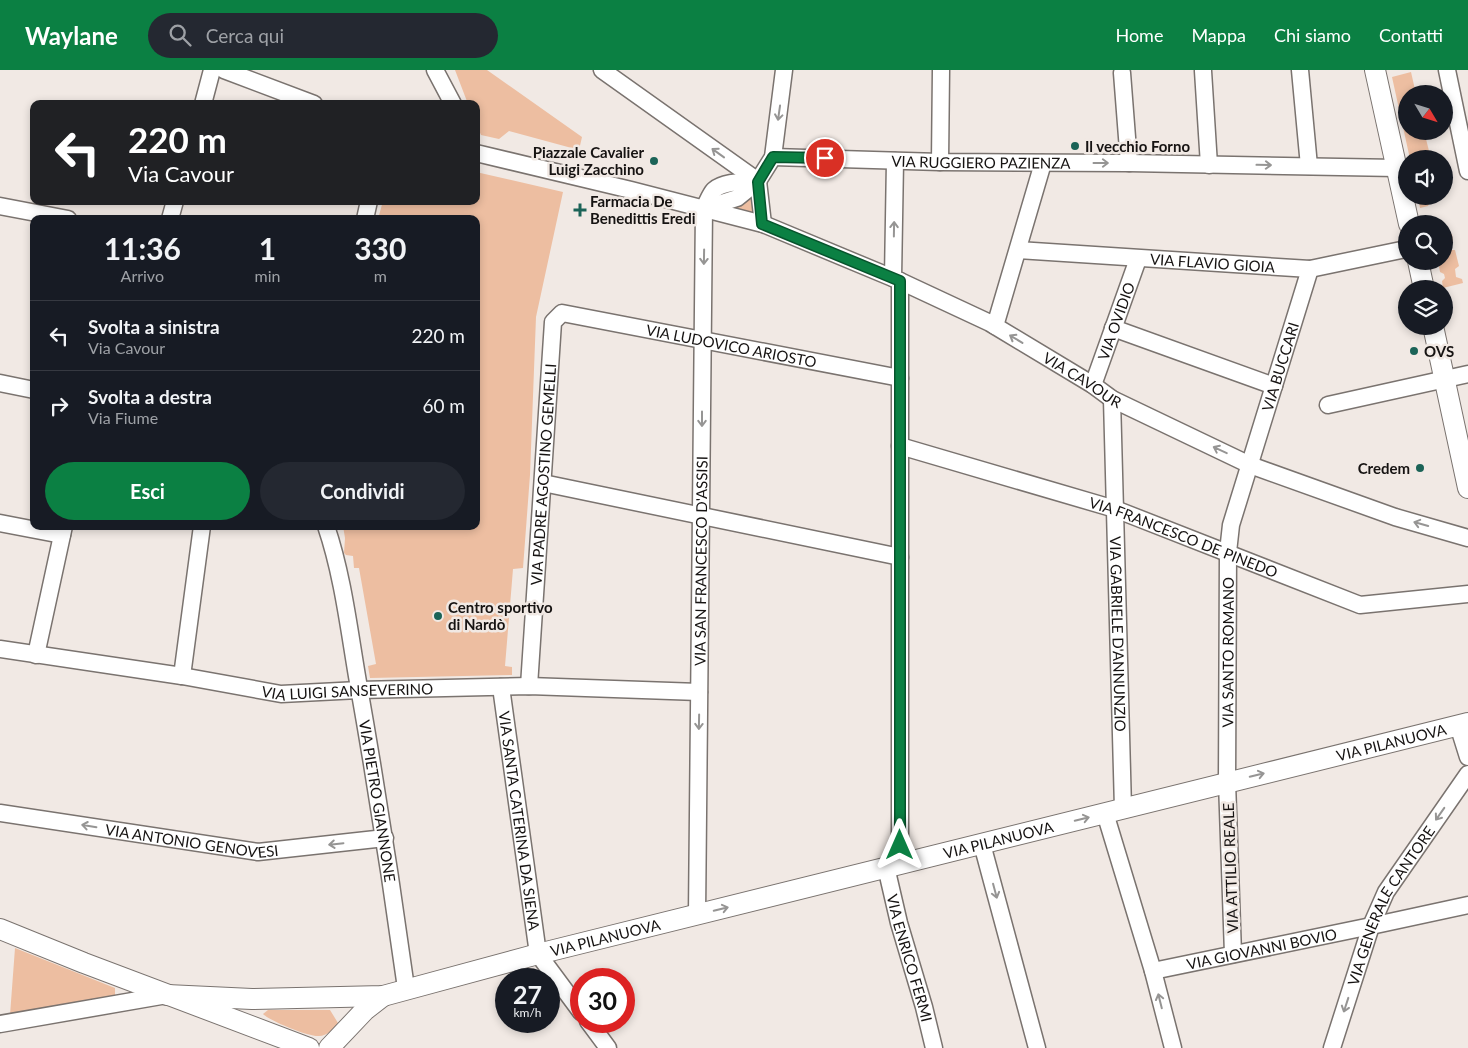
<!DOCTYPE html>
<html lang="it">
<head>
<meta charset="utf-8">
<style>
	body { margin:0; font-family:Lato,sans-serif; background:#242831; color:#f1f3f6; height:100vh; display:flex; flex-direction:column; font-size:19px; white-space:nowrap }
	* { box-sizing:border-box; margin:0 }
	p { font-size:16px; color:#9ea1a6 }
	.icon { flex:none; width:28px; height:28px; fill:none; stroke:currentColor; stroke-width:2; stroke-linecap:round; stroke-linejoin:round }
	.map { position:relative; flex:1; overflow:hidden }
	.details { position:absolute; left:30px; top:145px; width:450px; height:315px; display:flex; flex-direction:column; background:#171b24; border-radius:10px; box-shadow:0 2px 8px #0003 }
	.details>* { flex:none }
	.guide { position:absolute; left:30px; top:30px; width:450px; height:105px; border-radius:10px; box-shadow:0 2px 8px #0003; background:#202124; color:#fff; overflow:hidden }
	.needle { width:32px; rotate:128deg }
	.tools { position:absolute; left:1398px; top:15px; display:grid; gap:10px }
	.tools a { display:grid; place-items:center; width:55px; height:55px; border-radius:50%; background:#171b24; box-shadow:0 2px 8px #0003; font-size:25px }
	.speed { position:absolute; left:495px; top:898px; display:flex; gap:10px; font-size:25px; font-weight:700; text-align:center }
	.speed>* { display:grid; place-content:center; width:65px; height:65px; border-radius:50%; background:#171b24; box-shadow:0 2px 8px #0003; line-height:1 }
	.speed small { font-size:12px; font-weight:400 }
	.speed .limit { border:8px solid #d22; background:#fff; color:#111 }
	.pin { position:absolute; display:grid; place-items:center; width:42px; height:42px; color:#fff; margin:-21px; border:2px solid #fff; border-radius:50%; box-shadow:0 1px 5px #0007 }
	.me { position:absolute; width:55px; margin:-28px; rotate:0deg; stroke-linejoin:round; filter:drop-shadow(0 0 4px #0008) }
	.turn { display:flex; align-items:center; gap:18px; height:105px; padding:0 15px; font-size:22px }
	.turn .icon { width:65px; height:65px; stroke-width:2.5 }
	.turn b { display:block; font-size:35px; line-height:42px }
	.eta { display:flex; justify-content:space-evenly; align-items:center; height:85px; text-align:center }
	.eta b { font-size:30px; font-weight:700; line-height:35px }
	.button { display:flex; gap:10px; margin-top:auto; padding:10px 15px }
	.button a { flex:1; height:58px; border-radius:30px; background:#0b8043; color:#fff; font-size:20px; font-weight:700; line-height:58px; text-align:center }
	.button a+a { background:#242831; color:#f1f3f6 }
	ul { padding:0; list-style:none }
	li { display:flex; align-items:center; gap:15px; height:70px; padding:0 15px; border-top:1px solid #363941 }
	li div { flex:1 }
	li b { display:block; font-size:19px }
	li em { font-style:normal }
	header { display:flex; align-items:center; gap:30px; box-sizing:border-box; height:70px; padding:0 25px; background:#0b8043; color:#fff }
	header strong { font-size:24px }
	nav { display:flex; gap:28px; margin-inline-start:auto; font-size:18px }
	.search { width:350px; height:45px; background:#242831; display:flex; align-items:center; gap:12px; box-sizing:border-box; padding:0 18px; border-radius:28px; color:#9ea1a6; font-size:19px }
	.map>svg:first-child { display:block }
	.green { fill:#edbea1 }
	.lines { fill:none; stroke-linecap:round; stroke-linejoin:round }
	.minor-casing { stroke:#7a736f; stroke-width:19 }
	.tertiary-casing { stroke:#7a736f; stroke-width:22 }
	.minor { stroke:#fff; stroke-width:16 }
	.tertiary { stroke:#fff; stroke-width:20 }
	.oneway { stroke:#969594 }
	.route-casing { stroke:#07532c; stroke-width:12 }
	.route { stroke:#0b8043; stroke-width:9 }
	.poi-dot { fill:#1b6357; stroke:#f1e9e4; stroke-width:2 }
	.labels { text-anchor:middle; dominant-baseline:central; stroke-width:5; stroke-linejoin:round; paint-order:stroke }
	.poi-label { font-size:15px; font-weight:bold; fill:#161312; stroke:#f1e9e4; text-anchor:start }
	.street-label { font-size:15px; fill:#161312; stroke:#f1e9e4 }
</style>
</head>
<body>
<header>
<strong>Waylane</strong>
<div class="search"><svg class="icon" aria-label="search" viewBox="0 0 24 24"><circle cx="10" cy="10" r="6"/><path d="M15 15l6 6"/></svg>Cerca qui</div>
<nav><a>Home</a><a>Mappa</a><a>Chi siamo</a><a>Contatti</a></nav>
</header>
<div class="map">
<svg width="1468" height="978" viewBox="0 0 1468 978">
	<rect width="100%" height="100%" fill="#f1e9e4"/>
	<!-- green -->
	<path class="green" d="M455 0H487L582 67 579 80 509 61 499 69 481 65 476 54V34H468Z
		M1411 2 1416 24H1406V61H1424L1431 89H1410L1392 7Z
		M476 102 563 122 536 247 530 405 523 498 513 499 505 596 512 597V605L370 608 368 596 376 594 359 498H354L353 486 346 485 344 483 345 468 343 456H476V149H378L383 131H476Z
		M1418 126H1434L1428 136 1420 138Z
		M751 128 758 147 728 138Z
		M1444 163 1452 164 1453 171 1448 174 1450 180H1455L1459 196 1455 199 1456 207 1462 209 1463 213 1443 218 1442 211 1445 208 1444 204 1440 202 1438 191H1444Z
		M15 878 115 918V927L10 945Z
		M268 940H330L338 953C334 959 327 966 319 966 309 967 270 951 263 944Z"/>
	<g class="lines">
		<defs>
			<g id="minor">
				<path d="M224 0 314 34"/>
				<path d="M435 0 453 34"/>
				<path d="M602 0 758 111"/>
				<path d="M1300 0 1309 96"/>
				<path d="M1447 0 1468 101"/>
				<path d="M1203 1 1209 95"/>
				<path d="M1122 3 1129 93"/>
				<path d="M203 34 212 0"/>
				<path id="s1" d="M476 83 631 120 763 154 900 211 990 253 1093 315 1112 329 1250 395 1395 447 1468 468"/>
				<path id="s2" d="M773 87 940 92 1129 93 1397 98"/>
				<path d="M940 92 941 0"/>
				<path d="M758 111 763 154"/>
				<path d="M0 136 68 149"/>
				<path d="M706 138 737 128 758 111 773 87 784 0"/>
				<path d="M170 149 175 131"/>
				<path d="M365 149 369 131"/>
				<path id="s3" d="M1018 180 1310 199 1406 179"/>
				<path d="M893 208 895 91"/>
				<path d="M900 211V794"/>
				<path d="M995 256 1043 93"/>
				<path d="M1113 258 1274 316"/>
				<path d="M0 313 34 320"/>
				<path id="s4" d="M1093 315 1138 189"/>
				<path id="s5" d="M1112 329 1123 739"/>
				<path d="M1328 335 1468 304"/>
				<path id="s6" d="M900 376 1115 439 1360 535 1468 524"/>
				<path d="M543 413 900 487"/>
				<path d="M0 453 62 465"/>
				<path id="s7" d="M326 456C343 506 349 560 358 612 376 714 392 816 406 918"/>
				<path id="s8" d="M0 579 182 606 281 624 359 620 529 616 699 622"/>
				<path d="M36 585 64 456"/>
				<path d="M182 606 202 456"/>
				<path id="s9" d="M529 616 553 252 562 243 900 308"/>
				<path id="s10" d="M501 617 538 884 581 942"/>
				<path d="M1458 655 1468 687"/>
				<path id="s11" d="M0 743 258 782 385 768"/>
				<path d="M1105 743 1153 901 1173 978"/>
				<path d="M982 774 1037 978"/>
				<path id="s12" d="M886 797 899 853 924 937 934 978"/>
				<path id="s13" d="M697 845 704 138C707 133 710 124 714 120 724 111 745 112 758 111"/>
				<path id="s14" d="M1233 884 1227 712 1228 482 1231 455 1310 199"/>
				<path id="s15" d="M1153 901 1371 856 1468 835"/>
				<path d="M588 951 608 978"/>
				<path d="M0 954 167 925"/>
				<path id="s16" d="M1332 978 1371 856 1386 822 1468 704"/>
			</g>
			<g id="tertiary">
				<path d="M1375 0 1409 154"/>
				<path d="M1418 191 1424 219"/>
				<path d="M1433 256 1468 418"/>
				<path d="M0 859 84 893 309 978"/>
				<path id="s17" d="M167 925 252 929 383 926 538 884 1468 653"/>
				<path d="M329 978 365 940 383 926"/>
			</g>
		</defs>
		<!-- minor casing -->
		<use href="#minor" class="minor-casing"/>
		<!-- tertiary casing -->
		<use href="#tertiary" class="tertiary-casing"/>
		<!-- minor -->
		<use href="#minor" class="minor"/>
		<!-- tertiary -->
		<use href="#tertiary" class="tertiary"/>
	</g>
	<!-- one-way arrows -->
	<defs><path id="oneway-shaft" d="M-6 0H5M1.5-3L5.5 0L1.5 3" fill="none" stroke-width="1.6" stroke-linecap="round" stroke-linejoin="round" transform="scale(1.25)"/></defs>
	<g class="oneway">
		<use href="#oneway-shaft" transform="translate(779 43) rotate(98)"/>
		<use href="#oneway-shaft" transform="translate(718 83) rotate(-144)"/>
		<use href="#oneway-shaft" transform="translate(1101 93)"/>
		<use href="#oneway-shaft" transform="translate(1264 95) rotate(1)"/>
		<use href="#oneway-shaft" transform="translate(894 159) rotate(-89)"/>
		<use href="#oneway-shaft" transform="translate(704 187) rotate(91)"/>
		<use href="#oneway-shaft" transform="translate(1016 269) rotate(-149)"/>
		<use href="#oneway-shaft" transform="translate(702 349) rotate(90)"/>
		<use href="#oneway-shaft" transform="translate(1220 380) rotate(-155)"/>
		<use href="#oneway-shaft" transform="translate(1421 454) rotate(-164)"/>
		<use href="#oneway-shaft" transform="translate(699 652) rotate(91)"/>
		<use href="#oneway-shaft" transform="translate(1257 705) rotate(-14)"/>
		<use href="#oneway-shaft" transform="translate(1440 744) rotate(125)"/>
		<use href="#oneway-shaft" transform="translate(1082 749) rotate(-14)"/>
		<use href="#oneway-shaft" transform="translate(89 756) rotate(-171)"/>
		<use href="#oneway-shaft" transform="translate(336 774) rotate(174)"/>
		<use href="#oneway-shaft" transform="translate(995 821) rotate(75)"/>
		<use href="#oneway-shaft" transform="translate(721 839) rotate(-14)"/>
		<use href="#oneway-shaft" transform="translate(1160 931) rotate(-104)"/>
		<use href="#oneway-shaft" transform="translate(1346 935) rotate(108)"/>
	</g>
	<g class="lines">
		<defs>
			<path id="route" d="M825 88 773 87 758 112 762 154 900 211V775"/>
		</defs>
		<!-- route casing -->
		<use href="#route" class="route-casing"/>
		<!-- route -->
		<use href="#route" class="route"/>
	</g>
	<!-- markers -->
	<g class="poi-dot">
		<circle cx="1075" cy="76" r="5"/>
		<circle cx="654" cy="91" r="5"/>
		<path d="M577.5 132.5h5v5h5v5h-5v5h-5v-5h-5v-5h5z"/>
		<circle cx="1414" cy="281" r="5"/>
		<circle cx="1420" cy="398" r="5"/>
		<circle cx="438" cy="546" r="5"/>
	</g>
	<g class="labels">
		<!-- poi labels -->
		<g class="poi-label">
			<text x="1085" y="76">Il vecchio Forno</text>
			<text x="644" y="82" text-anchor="end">Piazzale Cavalier<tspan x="644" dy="17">Luigi Zacchino</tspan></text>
			<text x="590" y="131">Farmacia De<tspan x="590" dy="17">Benedittis Eredi</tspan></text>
			<text x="1424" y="281">OVS</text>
			<text x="1410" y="398" text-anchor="end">Credem</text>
			<text x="448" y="537">Centro sportivo<tspan x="448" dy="17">di Nardò</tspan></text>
		</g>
		<!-- street labels -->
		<g class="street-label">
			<text stroke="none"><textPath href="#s2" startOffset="208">VIA RUGGIERO PAZIENZA</textPath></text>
			<text stroke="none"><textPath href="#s3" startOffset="195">VIA FLAVIO GIOIA</textPath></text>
			<text stroke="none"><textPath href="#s4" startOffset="68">VIA OVIDIO</textPath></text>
			<text stroke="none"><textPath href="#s9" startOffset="550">VIA LUDOVICO ARIOSTO</textPath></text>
			<text stroke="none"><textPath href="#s14" startOffset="595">VIA BUCCARI</textPath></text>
			<text stroke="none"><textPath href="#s1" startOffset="652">VIA CAVOUR</textPath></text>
			<text stroke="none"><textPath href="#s9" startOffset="212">VIA PADRE AGOSTINO GEMELLI</textPath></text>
			<text stroke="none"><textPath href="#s6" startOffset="298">VIA FRANCESCO DE PINEDO</textPath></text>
			<text stroke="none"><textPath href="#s13" startOffset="354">VIA SAN FRANCESCO D'ASSISI</textPath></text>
			<text stroke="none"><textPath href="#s5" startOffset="235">VIA GABRIELE D'ANNUNZIO</textPath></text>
			<text stroke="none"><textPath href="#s14" startOffset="302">VIA SANTO ROMANO</textPath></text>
			<text stroke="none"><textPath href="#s8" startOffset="351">VIA LUIGI SANSEVERINO</textPath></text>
			<text stroke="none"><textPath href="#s17" startOffset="1256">VIA PILANUOVA</textPath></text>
			<text stroke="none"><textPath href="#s7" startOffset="280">VIA PIETRO GIANNONE</textPath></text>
			<text stroke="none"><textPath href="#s10" startOffset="135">VIA SANTA CATERINA DA SIENA</textPath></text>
			<text stroke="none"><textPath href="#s11" startOffset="194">VIA ANTONIO GENOVESI</textPath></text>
			<text stroke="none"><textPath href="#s17" startOffset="851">VIA PILANUOVA</textPath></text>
			<text transform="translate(1230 798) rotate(-92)">VIA ATTILIO REALE</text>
			<text stroke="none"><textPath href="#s16" startOffset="155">VIA GENERALE CANTORE</textPath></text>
			<text stroke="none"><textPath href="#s17" startOffset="446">VIA PILANUOVA</textPath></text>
			<text stroke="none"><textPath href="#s15" startOffset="111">VIA GIOVANNI BOVIO</textPath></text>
			<text stroke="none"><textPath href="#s12" startOffset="94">VIA ENRICO FERMI</textPath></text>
		</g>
	</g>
</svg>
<div class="tools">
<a><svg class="needle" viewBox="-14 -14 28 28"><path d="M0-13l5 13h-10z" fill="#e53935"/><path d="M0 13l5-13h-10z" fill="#9ea1a6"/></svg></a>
<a><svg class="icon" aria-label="sound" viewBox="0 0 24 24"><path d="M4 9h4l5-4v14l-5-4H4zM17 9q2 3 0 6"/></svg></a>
<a><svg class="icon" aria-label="search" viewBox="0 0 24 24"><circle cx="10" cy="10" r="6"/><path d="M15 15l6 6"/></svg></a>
<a><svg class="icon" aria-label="layers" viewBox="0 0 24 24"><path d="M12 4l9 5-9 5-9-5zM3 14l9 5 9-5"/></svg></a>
</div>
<div class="speed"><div>27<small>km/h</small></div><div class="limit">30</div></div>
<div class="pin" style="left:825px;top:88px;background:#d93025"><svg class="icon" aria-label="arrive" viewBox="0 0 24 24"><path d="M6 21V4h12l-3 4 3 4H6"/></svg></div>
<svg class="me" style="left:900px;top:775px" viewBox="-20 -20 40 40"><path d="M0-17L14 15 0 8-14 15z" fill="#0b8043" stroke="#fff" stroke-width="4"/></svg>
<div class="guide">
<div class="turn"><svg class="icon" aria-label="left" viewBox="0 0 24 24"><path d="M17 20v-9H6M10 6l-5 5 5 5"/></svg><div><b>220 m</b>Via Cavour</div></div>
</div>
<section class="details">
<div class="eta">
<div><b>11:36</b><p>Arrivo</p></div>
<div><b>1</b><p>min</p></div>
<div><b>330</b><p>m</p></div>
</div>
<ul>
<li><svg class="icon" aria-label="left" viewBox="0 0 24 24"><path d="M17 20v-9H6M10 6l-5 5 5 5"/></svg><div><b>Svolta a sinistra</b><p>Via Cavour</p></div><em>220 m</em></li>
<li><svg class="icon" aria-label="right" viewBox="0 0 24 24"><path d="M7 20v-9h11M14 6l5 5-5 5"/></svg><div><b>Svolta a destra</b><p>Via Fiume</p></div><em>60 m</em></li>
</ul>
<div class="button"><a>Esci</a><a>Condividi</a></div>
</section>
</div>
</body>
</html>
